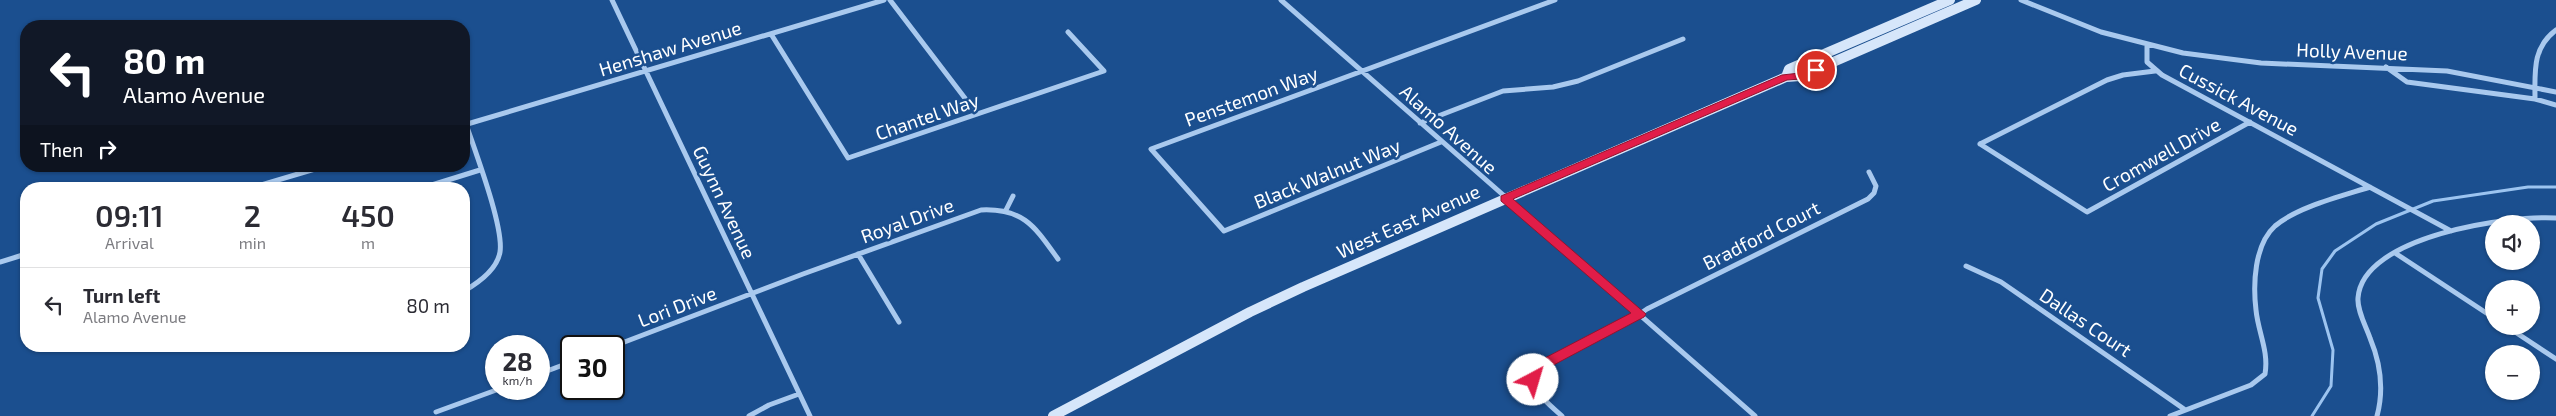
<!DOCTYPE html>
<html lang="en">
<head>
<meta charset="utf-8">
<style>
	body { margin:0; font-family:"Exo 2",sans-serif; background:#f2f2f3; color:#2b2b33; height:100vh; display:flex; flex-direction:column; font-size:19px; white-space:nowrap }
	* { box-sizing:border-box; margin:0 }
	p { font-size:16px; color:#7c7c81 }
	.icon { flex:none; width:28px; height:28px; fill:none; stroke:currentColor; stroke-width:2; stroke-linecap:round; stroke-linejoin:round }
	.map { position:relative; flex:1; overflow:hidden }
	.sheet { position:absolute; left:20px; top:182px; width:450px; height:170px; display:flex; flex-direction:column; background:#fff; border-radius:20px; box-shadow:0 1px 4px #0004 }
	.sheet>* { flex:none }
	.guide { position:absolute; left:20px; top:20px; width:450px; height:152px; border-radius:20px; box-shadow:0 1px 4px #0004; background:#111827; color:#fff; overflow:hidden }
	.fabs { position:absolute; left:2485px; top:215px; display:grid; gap:10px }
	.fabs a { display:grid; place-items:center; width:55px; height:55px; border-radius:50%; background:#fff; box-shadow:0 1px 4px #0004; font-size:25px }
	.speed { position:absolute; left:485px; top:335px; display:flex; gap:10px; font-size:25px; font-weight:700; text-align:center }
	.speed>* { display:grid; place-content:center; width:65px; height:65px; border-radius:50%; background:#fff; box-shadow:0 1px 4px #0004; line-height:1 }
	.speed small { font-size:12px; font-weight:400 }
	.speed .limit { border:2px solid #111; border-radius:8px; background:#fff; color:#111 }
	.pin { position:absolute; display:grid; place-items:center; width:42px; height:42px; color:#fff; margin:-21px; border:2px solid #fff; border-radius:50%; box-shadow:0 1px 5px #0007 }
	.me { position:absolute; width:55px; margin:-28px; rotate:39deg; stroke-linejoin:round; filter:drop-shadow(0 0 4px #0008) }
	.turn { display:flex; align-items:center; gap:18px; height:105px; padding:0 20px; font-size:22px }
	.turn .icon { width:65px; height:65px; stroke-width:2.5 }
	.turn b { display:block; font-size:35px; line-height:42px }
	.then { display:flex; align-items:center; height:48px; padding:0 20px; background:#0003; gap:10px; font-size:19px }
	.eta { display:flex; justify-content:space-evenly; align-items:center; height:85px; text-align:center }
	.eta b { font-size:30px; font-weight:600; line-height:35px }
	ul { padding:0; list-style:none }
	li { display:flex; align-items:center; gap:15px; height:75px; padding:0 20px; border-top:1px solid #e1e1e2 }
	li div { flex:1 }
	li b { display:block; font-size:19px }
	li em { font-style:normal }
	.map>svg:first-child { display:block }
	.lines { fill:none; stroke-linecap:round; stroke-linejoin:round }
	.stream { stroke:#9cc4f0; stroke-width:3 }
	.street { stroke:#a9c9ee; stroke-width:5 }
	.secondary { stroke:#d6e6fa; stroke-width:10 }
	.route { fill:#e11d48; stroke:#92132f }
	.labels { text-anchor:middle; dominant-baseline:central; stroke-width:5; stroke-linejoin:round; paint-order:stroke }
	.street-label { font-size:19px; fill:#fff; stroke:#1b4f8f }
</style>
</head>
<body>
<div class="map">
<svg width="2556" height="416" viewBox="0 0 2556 416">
	<rect width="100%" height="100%" fill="#1b4f8f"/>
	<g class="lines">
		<!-- stream -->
		<path class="stream" d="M2312 416 2331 386 2333 350 2318 298 2322 269 2335 251 2376 224 2433 201 2528 187H2556"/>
		<!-- street -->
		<path class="street" d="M612 0 810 416
			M890 0 977 114
			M1281 0 1755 416
			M2021 0 2101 32 2183 53 2261 63 2447 71 2556 92
			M771 34 848 158 1104 71 1068 32
			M2147 45V62L2162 75 2451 231
			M2386 67 2407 82 2535 99 2556 105
			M2535 99C2535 72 2532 48 2556 30
			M1420 123 1503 91 1553 87 1578 81 1683 39
			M464 125 884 0
			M1441 142 1224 231 1151 149 1555 0
			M1980 144 2087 212 2250 122
			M1980 144 2107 80 2123 75 2155 71
			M248 189 325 166
			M419 189 480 170
			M1006 210 1013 196
			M2395 253 2494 318
			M858 254 899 322
			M0 262 26 254
			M1966 266 2001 282 2184 409
			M464 291C478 283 497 270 500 252 504 227 475 151 466 124
			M2506 326 2556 359
			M614 346 803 274 981 210C1024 208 1035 227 1058 259
			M539 374 571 362
			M436 412 499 389
			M749 416 769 405 799 394
			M1562 416C1548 403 1526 389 1539 368L1631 320 1647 309 1868 199 1874 193 1876 186 1869 172
			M2170 416 2251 385 2265 374C2269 351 2258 332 2256 310 2253 285 2254 245 2275 226 2297 207 2342 196 2370 187
			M2377 416C2384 390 2380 362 2370 338 2366 326 2357 311 2358 298 2362 236 2509 215 2556 218"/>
		<!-- secondary -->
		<path class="secondary" d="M1786 77 1789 69 1950 0
			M1053 416 1250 312 1303 287 1786 77 1801 76 1976 0"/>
	</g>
	<!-- route -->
	<path class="route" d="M1816 67 1819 68V72L1801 79 1787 80 1513 199 1646 314 1644 317 1548 368 1542 374 1538 384H1529L1527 380 1531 368 1539 361 1631 313 1501 201V196L1782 75 1800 73Z"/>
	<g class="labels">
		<!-- street labels -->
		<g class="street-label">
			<text transform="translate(670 48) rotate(-17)">Henshaw Avenue</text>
			<text transform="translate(2352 51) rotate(2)">Holly Avenue</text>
			<text transform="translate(1251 96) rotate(-20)">Penstemon Way</text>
			<text transform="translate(2239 99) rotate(28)">Cussick Avenue</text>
			<text transform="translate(927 116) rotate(-19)">Chantel Way</text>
			<text transform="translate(1449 129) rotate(42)">Alamo Avenue</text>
			<text transform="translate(2161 154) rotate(-29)">Cromwell Drive</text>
			<text transform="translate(1327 173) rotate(-22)">Black Walnut Way</text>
			<text transform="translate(725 202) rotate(65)">Guynn Avenue</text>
			<text transform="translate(907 220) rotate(-20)">Royal Drive</text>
			<text transform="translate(1408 221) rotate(-24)">West East Avenue</text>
			<text transform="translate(1761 235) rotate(-27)">Bradford Court</text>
			<text transform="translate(677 306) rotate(-21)">Lori Drive</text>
			<text transform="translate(2086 322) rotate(34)">Dallas Court</text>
		</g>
	</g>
</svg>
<div class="fabs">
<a><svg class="icon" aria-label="sound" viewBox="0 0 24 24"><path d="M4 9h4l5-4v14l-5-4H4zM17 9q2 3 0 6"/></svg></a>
<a>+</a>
<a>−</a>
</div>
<div class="speed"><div>28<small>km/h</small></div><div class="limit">30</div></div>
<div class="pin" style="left:1816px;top:70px;background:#d93025"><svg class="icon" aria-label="arrive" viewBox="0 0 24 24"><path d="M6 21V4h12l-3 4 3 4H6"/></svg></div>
<svg class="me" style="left:1533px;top:380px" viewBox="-20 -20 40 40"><circle r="19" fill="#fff"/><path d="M0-13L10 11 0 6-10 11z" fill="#e11d48"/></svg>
<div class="guide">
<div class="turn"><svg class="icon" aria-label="left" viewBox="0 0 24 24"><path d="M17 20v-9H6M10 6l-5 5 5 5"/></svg><div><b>80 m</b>Alamo Avenue</div></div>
<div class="then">Then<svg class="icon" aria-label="right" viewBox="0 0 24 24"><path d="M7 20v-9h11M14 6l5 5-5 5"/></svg></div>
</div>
<section class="sheet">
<div class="eta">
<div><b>09:11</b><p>Arrival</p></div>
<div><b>2</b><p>min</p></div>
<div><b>450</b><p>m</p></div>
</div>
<ul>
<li><svg class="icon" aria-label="left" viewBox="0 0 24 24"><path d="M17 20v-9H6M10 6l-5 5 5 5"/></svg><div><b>Turn left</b><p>Alamo Avenue</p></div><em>80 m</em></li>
</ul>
</section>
</div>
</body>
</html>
